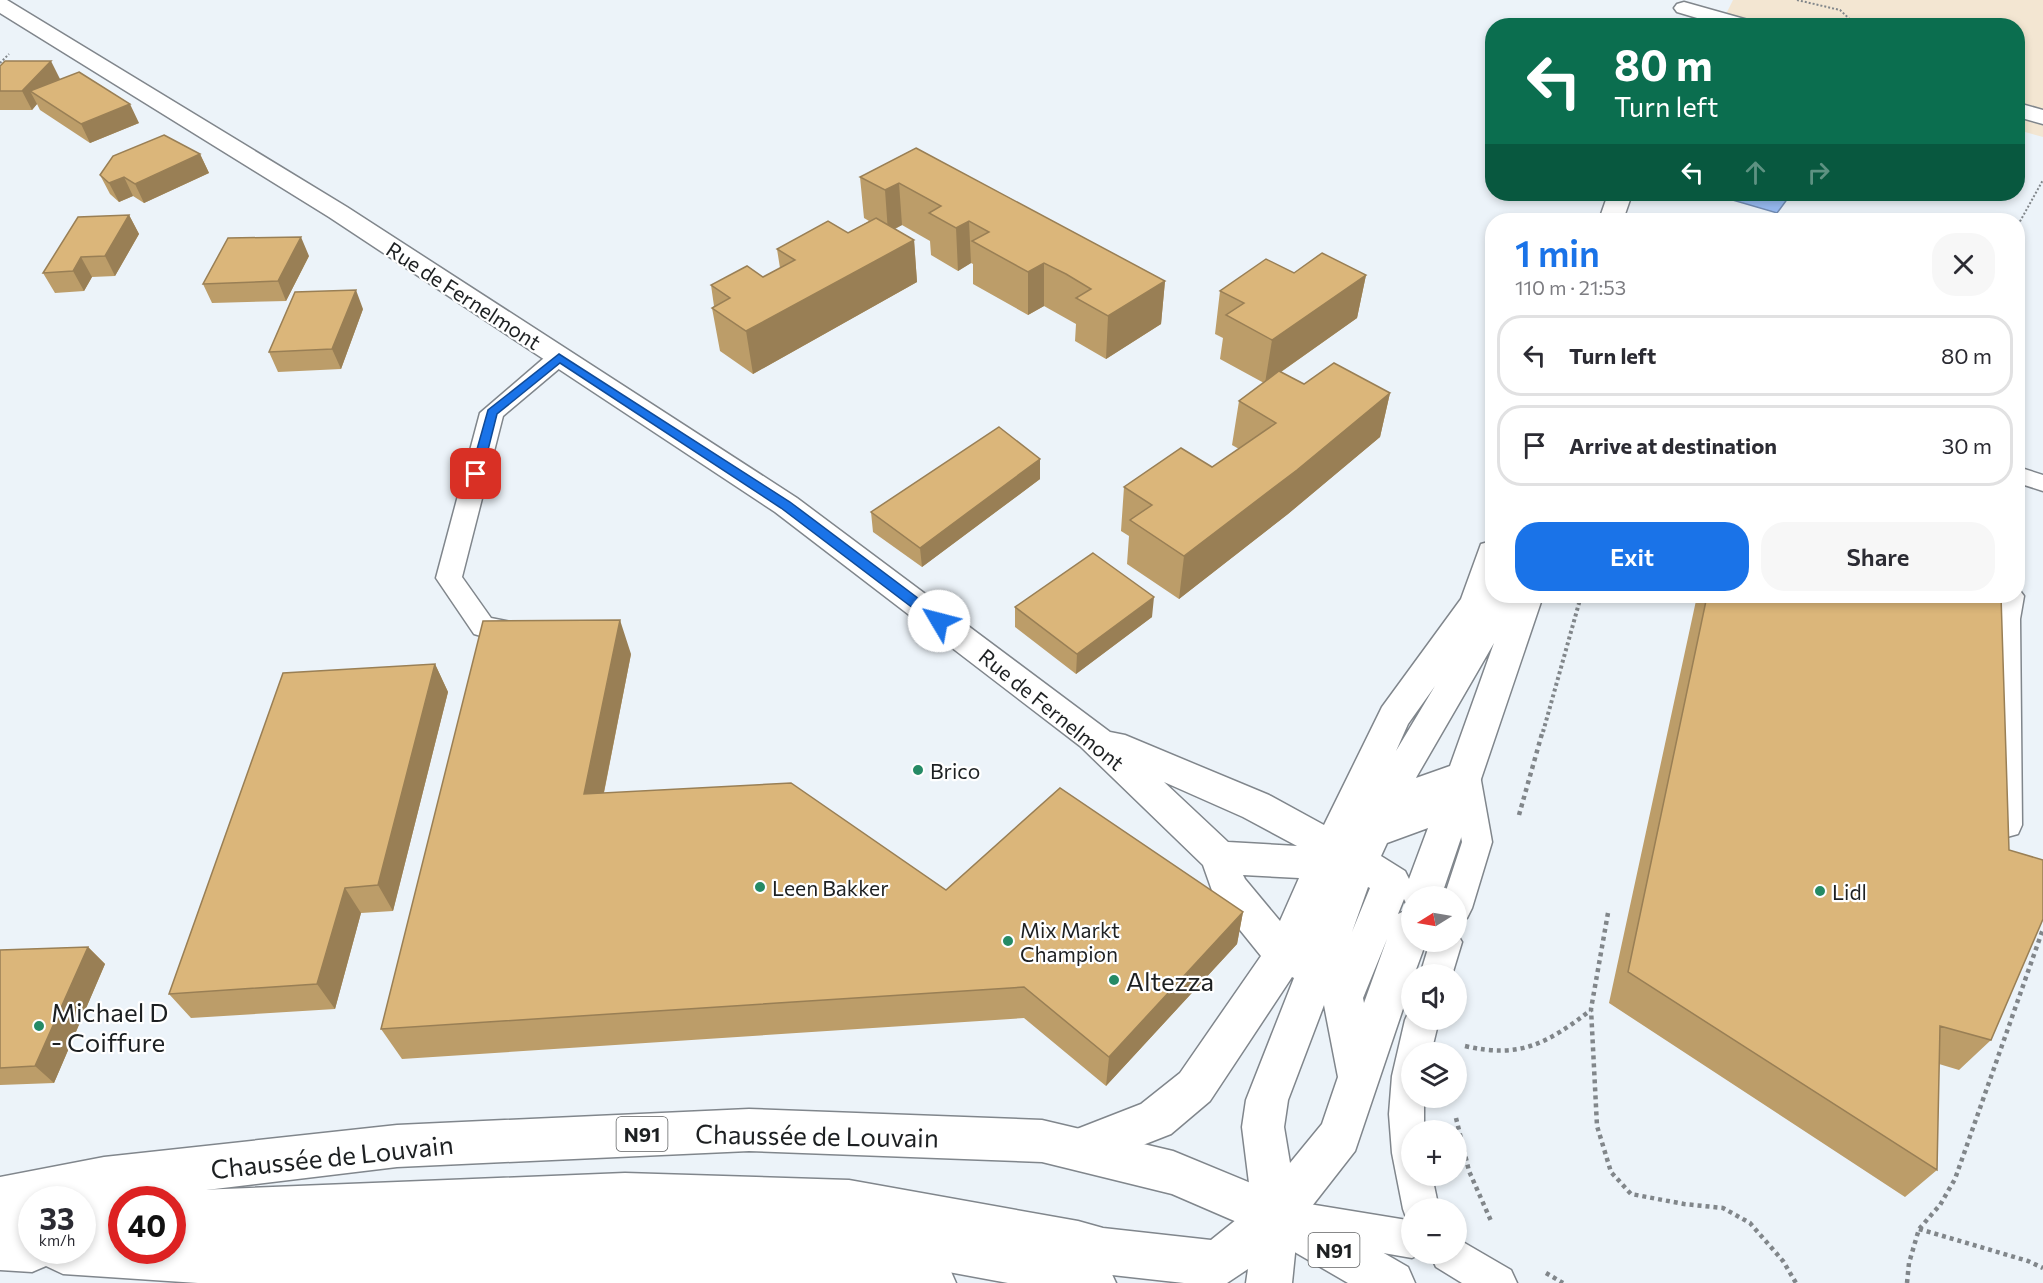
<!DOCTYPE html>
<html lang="en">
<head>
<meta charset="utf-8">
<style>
	body { margin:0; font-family:Commissioner,sans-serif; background:#f7f7f7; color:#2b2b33; height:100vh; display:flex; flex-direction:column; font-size:22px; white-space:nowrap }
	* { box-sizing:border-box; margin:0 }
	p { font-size:20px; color:#7c7c81 }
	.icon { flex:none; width:33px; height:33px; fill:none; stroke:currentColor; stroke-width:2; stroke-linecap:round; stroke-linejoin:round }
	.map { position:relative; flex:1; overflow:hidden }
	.panel { position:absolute; left:1485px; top:213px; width:540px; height:390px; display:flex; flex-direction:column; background:#fff; border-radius:24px; box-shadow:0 3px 9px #0003 }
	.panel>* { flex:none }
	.top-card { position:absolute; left:1485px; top:18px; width:540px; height:183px; border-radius:24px; box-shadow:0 3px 9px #0003; background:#0b6e4f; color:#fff; overflow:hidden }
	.needle { width:39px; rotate:259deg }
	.tools { position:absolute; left:1401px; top:886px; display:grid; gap:12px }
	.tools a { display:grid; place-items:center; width:66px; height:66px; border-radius:50%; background:#fff; box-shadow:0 3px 9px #0003; font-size:30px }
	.speed { position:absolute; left:18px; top:1186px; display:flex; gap:12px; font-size:30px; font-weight:700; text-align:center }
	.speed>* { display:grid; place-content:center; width:78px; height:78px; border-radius:50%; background:#fff; box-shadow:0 3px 9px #0003; line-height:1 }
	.speed small { font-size:15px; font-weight:400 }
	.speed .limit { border:9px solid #d22; background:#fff; color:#111 }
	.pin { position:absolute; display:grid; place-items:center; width:51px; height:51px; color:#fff; margin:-26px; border-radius:12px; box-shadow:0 3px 9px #0006 }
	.me { position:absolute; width:66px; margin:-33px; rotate:307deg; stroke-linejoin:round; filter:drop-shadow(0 0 4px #0008) }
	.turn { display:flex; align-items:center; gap:21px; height:126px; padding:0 30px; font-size:27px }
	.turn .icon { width:78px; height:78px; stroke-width:2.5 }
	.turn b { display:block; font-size:42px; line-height:51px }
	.lanes { display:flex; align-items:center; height:57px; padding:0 30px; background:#0003; justify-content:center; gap:30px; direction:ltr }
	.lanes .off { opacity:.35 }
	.round { display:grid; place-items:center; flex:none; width:63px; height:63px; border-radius:24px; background:#f7f7f7 }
	.summary { display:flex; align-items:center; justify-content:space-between; height:102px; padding:0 30px }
	h1 { font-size:36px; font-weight:600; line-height:45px; color:#1a73e8 }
	.cta { display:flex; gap:12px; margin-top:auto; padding:12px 30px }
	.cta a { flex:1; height:69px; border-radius:24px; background:#1a73e8; color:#fff; font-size:24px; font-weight:600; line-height:69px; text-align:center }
	.cta a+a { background:#f7f7f7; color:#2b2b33 }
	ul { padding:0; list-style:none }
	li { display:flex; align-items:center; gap:18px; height:81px; margin:0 12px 9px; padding:0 18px; border:3px solid #e1e1e2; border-radius:24px }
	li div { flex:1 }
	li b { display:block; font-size:22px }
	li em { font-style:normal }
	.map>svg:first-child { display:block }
	.industrial { fill:#f3e6d2 }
	.water { fill:#98bcf3; stroke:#738db4; stroke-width:1.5 }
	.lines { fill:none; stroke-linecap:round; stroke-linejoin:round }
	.service-casing { stroke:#80868c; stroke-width:3 }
	.tertiary-casing { stroke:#80868c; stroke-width:3 }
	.primary-casing { stroke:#80868c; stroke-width:3 }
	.path-far2 { stroke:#81868a; stroke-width:2; stroke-dasharray:2 2; stroke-linecap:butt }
	.path-far1 { stroke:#81868a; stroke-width:4; stroke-dasharray:3 3; stroke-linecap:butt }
	.path { stroke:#81868a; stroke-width:4.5; stroke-dasharray:4 4; stroke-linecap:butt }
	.service { fill:#fff; fill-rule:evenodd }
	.tertiary { fill:#fff; fill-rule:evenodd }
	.primary { fill:#fff; fill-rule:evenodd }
	.wall { fill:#bc9d69 }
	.shaded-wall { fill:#997f55 }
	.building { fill:#dbb67a; stroke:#997f55; stroke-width:1.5 }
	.route { fill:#1a73e8; stroke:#114b97; stroke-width:1.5 }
	.poi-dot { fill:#258a65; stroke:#fff; stroke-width:2 }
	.labels { text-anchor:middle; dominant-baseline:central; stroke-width:4.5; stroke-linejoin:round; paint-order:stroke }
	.shield { fill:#fff; stroke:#616364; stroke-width:1.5 }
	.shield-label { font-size:20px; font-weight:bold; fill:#1d2022 }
	.street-label { font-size:21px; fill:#1d2022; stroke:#fff }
	.poi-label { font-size:21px; fill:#1d2022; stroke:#fff; text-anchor:start }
	.near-poi-label { font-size:26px; fill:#1d2022; stroke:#fff; text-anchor:start }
	.near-street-label { font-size:26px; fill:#1d2022; stroke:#fff }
</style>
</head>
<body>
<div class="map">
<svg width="2043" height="1283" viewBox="0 0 2043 1283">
	<rect width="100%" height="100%" fill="#ecf3f9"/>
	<!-- industrial -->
	<path class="industrial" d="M1733 0H2043V137L2018 130V26H1720Z"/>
	<!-- water -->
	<path class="water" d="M1712 194H1791L1777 213Z"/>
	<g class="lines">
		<defs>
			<path id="service" d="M559 350 567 352 570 357 567 362 503 416 462 577 491 618 527 625 531 632 527 639C511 644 490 639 474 634L436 578 480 413 551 352Z
				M2018 467 2043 475V491L2018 483Z
				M2018 588 2024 596 2020 619 2022 825 2018 834 2007 837 1996 834 1992 825 1994 619 1998 596H2018Z
				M1465 763 1475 767 1480 775 1492 842 1472 908 1467 918 1456 921V897H1444L1462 842 1450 775 1455 767Z
				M1456 932 1462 942 1452 975H1420L1430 942H1456Z
				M1410 1009 1412 1020H1439L1431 1053H1412V1098H1424V1131H1412V1176H1432L1439 1209H1412V1254H1420L1412 1258 1303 1239 1290 1234 1285 1221 1290 1208 1303 1203 1407 1220 1403 1209 1392 1153 1389 1114 1392 1076 1405 1020Z
				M618 1211 840 1216 964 1236 1097 1264 1110 1270 1116 1283H1008L840 1252 618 1247 378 1261 192 1258 179 1252 173 1239 179 1226 192 1220 378 1223Z
				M1456 1238 1511 1270 1517 1283H1462L1436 1267 1430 1254H1456Z"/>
			<path id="tertiary" d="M0 0H7L347 207 797 498 1110 732 1125 735 1269 795 1324 825 1382 707 1461 599 1481 544 1492 541V596H1543L1441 897H1412V942H1426L1414 975H1412V982L1355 1151 1298 1224 1292 1283H1246L1248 1269 1227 1283H1184L1103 1274 1078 1267 849 1224 625 1217 172 1235V1200H155L156 1197 172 1191 625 1173 849 1180 1078 1221 1103 1228 1211 1240 1252 1207 1242 1127 1246 1100 1294 978 1292 977 1210 1101 1171 1134 1079 1170 1064 1164 1057 1149 1064 1134 1141 1104 1180 1073 1261 956 1215 899 1203 865 1080 746 775 512 329 217 0 13ZM1494 643 1450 766 1416 778 1417 776ZM1435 686 1396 751 1408 724ZM1164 782 1243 817 1297 846 1228 842ZM1428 828 1409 879 1405 871 1381 856 1387 843ZM1243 875 1299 878 1280 921 1245 879ZM1368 887 1370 888 1352 932ZM1404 899 1409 909 1398 914ZM1387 939 1364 1003 1363 998ZM1324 1005 1338 1077 1322 1124 1290 1163 1284 1127 1288 1100Z
				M1684 2 1755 22 1758 26H1724L1677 12 1674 8 1677 4Z
				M2018 103 2043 110V124L2018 117Z
				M1608 194H1632L1623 220H1599Z
				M122 1194 137 1200H122V1238L82 1240V1200H71L82 1196Z
				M32 1199 35 1200H32V1243L0 1245V1201Z"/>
			<path id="primary" d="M749 1109 1042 1120 1173 1151 1292 1200 1408 1267 1415 1283H1348L1260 1232 1172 1194 1042 1162 749 1151 397 1167 82 1205V1200H32V1215L0 1221V1177L104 1157 397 1125Z
				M0 1224 32 1226V1251H82V1230L122 1232V1251H172V1236L418 1252 609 1244 833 1248 933 1260 949 1267 956 1283H198L63 1274 46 1266 32 1272 0 1270Z"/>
		</defs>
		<!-- service casing -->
		<use href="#service" class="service-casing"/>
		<!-- tertiary casing -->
		<use href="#tertiary" class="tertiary-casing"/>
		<!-- primary casing -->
		<use href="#primary" class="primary-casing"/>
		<!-- path-far2 -->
		<path class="path-far2" d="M1797 0 1840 10 1857 26
			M0 63 9 54
			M2018 225 2043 180"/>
		<!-- path-far1 -->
		<path class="path-far1" d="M1543 732 1581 596"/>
		<!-- path -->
		<path class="path" d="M1519 815 1543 730
			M1608 913 1591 1009 1597 1126 1611 1172 1631 1194 1684 1204 1723 1208 1750 1223 1783 1261 1796 1283
			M1465 1046C1520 1059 1548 1043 1591 1010
			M1456 1087 1457 1067
			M1456 1118 1469 1171 1491 1221
			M1919 1229 2028 1261 2043 1268
			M1546 1273 1563 1283
			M1907 1283 1909 1263 1919 1229 1940 1205 1955 1179 2043 929"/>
		<!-- service -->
		<use href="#service" class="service"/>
		<!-- tertiary -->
		<use href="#tertiary" class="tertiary"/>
		<!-- primary -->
		<use href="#primary" class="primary"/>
	</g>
	<!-- wall -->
	<path class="wall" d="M0 66 60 79 139 123 90 143 40 110 37 104 32 110H0Z
		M916 148 1165 281 1161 324 1106 359 1075 341 1076 324 1044 306 1028 315 973 284V264L971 263 958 271 931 255 930 241 902 225 895 229 914 240 917 282 753 374 720 351 712 308 714 306 711 285 763 277 780 268 777 249 848 233 869 221 864 218 860 177Z
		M200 154 209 173 144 203 133 196 119 202 110 194 100 175Z
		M129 215 139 234 115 276 92 277 84 291 55 293 43 273Z
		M309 256 286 301 212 303 203 284Z
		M1294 273 1366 275 1357 318 1281 372 1304 384 1390 393 1380 437 1288 514 1179 599 1127 564 1129 536 1121 531 1124 487 1212 467 1239 449 1232 445 1239 401 1264 383 1220 359 1223 338 1215 334 1220 291Z
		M363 309 341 369 278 372 269 352Z
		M1040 459V479L922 567 873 532 871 512Z
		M1697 596H2001L1991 1040 1959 1070 1939 1064 1937 1170 1905 1197 1609 1003Z
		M1015 607 1152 617 1076 674 1015 627Z
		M631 654 604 793 946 890 1243 912 1237 944 1106 1086 1024 1018 402 1059 381 1029Z
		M435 664 448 692 393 911 361 913 335 1009 191 1018 169 994Z
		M88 947 105 964 54 1083 0 1085V950Z"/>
	<!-- shaded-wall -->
	<path class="shaded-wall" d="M51 61 60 79 30 91 37 104 32 110 22 91Z
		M130 104 139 123 90 143 81 124Z
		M200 154 209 173 144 203 135 184Z
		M124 177 133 196 119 202 109 183Z
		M899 183 902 225 888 232 885 190Z
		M129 215 139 234 115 276 105 256Z
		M969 221 971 263 958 271 956 228Z
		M301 237 309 256 286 301 278 281Z
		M914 240 917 282 753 374 746 331Z
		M81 257 92 277 84 291 73 271Z
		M1044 263V306L1028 315V272Z
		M1366 275 1357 318 1265 383 1272 340Z
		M1165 281 1161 324 1106 359 1108 316Z
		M356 290 363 309 341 369 332 349Z
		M1390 393 1380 437 1288 514 1179 599 1184 556Z
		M1040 459V479L922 567 920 548Z
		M1154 597 1152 617 1076 674 1077 654Z
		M620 620 631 654 597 827 584 794Z
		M435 664 448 692 393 911 378 885Z
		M345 888 361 913 335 1009 317 984Z
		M1243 912 1237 944 1106 1086 1109 1057Z
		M88 947 105 964 54 1083 35 1066Z"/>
	<!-- building -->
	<path class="building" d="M5 61H51L22 91H0V66Z
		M79 72 130 104 81 124 30 91Z
		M164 135 200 154 135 184 124 177 109 183 100 175 113 156Z
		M916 148 1165 281 1108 316 1076 298 1091 289 1066 274 1044 263 1028 272 972 241 989 232 969 221 956 228 929 213 941 206 899 183 885 190 860 177Z
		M129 215 105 256 81 257 73 271 43 273 78 217Z
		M876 218 914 240 746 331 712 308 730 298 711 285 747 266 763 277 795 260 777 249 828 221 848 233Z
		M301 237 278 281 203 284 228 238Z
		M1322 253 1366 275 1272 340 1226 315 1244 303 1220 291 1266 259 1294 273Z
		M356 290 332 349 269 352 295 292Z
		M1334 363 1390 393 1297 470 1184 556 1130 520 1152 505 1124 487 1181 448 1212 467 1276 423 1239 401 1279 371 1304 384Z
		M999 427 1040 459 920 548 871 512Z
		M1093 553 1154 597 1077 654 1015 607Z
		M1707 596H2001L2009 850 2043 860V919L1991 1040 1940 1026 1937 1170 1628 972Z
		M620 620 584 794 791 783 946 890 1060 788 1243 912 1109 1057 1024 987 381 1029 483 621Z
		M435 664 378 885 345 888 317 984 169 994 283 673Z
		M88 947 35 1066 0 1068V950Z"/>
	<!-- route -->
	<path class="route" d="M559 354 790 502 943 617 945 621 943 624H934L781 508 560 363 497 414 482 474 480 477H472L470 474 488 410Z"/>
	<!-- markers -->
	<g class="poi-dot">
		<circle cx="918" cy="770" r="6"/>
		<circle cx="760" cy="887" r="6"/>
		<circle cx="1820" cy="891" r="6"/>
		<circle cx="1008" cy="941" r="6"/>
		<circle cx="1114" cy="980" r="6"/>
		<circle cx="39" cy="1026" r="6"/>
	</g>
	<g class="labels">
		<!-- shield labels -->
		<g class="shield">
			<rect x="616.5" y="1117" width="51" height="34" rx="4.5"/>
			<rect x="1308.5" y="1233" width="51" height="34" rx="4.5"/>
		</g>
		<g class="shield-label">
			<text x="642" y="1134">N91</text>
			<text x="1334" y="1250">N91</text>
		</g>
		<!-- street labels -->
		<g class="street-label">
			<text transform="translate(464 295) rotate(33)">Rue de Fernelmont</text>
			<text transform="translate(1052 709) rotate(39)">Rue de Fernelmont</text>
		</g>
		<!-- poi labels -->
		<g class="poi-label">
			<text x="930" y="770">Brico</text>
			<text x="772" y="887">Leen Bakker</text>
			<text x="1832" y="891">Lidl</text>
			<text x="1020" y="929">Mix Markt<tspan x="1020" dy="24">Champion</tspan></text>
		</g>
		<!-- near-poi labels -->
		<g class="near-poi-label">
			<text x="1126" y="980">Altezza</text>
			<text x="51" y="1011">Michael D<tspan x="51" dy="30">- Coiffure</tspan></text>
		</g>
		<!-- near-street labels -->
		<g class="near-street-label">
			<text transform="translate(817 1135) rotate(1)">Chaussée de Louvain</text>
			<text transform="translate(332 1156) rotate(-6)">Chaussée de Louvain</text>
		</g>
	</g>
</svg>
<div class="tools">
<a><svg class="needle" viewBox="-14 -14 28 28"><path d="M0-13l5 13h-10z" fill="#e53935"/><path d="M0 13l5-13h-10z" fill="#7c7c81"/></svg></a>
<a><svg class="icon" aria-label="sound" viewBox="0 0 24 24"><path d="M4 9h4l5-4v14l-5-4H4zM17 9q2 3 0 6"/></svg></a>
<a><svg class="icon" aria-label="layers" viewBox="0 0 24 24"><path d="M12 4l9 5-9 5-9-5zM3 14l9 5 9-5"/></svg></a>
<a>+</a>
<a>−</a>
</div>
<div class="speed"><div>33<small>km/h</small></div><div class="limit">40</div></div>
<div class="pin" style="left:476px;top:474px;background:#d93025"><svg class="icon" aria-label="arrive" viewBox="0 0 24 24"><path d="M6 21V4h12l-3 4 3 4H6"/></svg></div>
<svg class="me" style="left:939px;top:621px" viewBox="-20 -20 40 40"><circle r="19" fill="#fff"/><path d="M0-13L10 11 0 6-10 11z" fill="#1a73e8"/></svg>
<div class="top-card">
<div class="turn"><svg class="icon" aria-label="left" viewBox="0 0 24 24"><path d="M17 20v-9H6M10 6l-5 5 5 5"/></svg><div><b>80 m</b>Turn left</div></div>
<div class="lanes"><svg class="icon" aria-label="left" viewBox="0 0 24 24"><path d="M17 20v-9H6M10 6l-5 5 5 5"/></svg><svg class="icon off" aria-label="ahead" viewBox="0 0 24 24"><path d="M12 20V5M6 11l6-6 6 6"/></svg><svg class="icon off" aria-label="right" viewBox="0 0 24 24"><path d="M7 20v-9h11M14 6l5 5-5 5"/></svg></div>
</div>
<section class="panel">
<div class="summary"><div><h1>1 min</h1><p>110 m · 21:53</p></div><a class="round"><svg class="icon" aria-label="close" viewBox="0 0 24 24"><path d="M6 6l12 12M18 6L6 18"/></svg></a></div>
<ul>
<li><svg class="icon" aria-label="left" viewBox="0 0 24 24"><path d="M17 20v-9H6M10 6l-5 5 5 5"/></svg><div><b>Turn left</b></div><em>80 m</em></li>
<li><svg class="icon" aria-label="arrive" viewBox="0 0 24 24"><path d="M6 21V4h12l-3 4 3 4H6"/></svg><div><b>Arrive at destination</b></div><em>30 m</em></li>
</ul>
<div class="cta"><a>Exit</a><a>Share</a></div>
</section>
</div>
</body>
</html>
